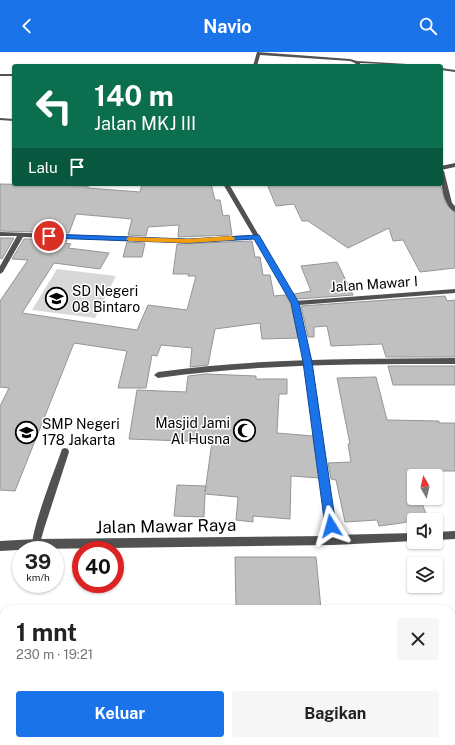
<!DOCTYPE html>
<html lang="id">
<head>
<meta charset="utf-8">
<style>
	body { margin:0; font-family:"Public Sans",sans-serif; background:#f6f6f6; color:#222; height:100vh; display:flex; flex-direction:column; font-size:15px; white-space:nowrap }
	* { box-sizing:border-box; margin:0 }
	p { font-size:13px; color:#767676 }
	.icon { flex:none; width:22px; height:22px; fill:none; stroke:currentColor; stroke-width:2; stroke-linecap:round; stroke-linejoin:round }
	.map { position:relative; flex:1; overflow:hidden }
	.drawer { position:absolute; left:0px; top:553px; width:455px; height:140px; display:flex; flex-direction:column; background:#fff; border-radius:12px 12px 0 0; box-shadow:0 1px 3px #0004 }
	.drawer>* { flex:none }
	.guide { position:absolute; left:12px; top:12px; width:431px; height:122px; border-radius:4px; box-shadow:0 1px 3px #0004; background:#0b6e4f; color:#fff; overflow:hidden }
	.needle { width:26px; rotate:352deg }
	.fabs { position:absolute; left:407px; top:417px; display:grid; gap:8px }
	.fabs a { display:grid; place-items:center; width:36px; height:36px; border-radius:4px; background:#fff; box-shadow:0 1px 3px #0004; font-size:20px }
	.speed { position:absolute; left:12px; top:489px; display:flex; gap:8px; font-size:20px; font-weight:700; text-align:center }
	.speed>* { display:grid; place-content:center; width:52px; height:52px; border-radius:50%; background:#fff; box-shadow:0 1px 3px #0004; line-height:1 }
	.speed small { font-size:10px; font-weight:400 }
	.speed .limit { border:6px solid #d22; background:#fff; color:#111 }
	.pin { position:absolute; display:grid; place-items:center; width:34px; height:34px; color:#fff; margin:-17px; border:2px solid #fff; border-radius:50%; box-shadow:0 1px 4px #0007 }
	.me { position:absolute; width:44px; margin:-22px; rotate:352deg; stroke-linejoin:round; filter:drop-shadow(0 0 3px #0008) }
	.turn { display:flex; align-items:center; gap:14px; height:84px; padding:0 16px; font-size:18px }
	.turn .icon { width:52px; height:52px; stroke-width:2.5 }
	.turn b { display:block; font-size:28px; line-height:34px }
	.then { display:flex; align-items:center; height:38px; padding:0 16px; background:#0003; gap:8px; font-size:15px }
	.round { display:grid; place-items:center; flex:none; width:42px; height:42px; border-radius:4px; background:#f6f6f6 }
	.summary { display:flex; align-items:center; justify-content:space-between; height:68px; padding:0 16px }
	h1 { font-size:24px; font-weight:700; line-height:30px }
	.action { display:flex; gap:8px; margin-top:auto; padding:8px 16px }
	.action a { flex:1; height:46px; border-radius:4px; background:#1a73e8; color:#fff; font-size:16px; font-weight:700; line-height:46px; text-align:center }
	.action a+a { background:#f6f6f6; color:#222 }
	header { display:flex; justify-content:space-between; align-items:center; height:52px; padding:0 16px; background:#1a73e8; color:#fff; font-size:18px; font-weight:700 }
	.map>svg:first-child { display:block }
	.green { fill:#d8d8d8 }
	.building { fill:#c0c0c0; stroke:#959595 }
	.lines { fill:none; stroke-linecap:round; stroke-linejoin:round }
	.service { fill:#515151; fill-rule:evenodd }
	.minor { fill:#515151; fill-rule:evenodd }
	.tertiary { fill:#515151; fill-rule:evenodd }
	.route { fill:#1a73e8; stroke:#114b97 }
	.slow { fill:#f59e0b }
	.labels { text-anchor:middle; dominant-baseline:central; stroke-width:3; stroke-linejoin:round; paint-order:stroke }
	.street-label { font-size:14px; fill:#000; stroke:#fff }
	.poi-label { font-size:14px; fill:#000; stroke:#fff; text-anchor:start }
	.near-street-label { font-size:17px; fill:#000; stroke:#fff }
</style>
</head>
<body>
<header><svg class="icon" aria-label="back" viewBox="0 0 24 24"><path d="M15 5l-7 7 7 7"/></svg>Navio<svg class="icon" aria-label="search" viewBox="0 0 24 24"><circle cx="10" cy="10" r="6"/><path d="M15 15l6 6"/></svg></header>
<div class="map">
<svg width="455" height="693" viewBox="0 0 455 693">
	<rect width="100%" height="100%" fill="#fff"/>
	<!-- green -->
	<path class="green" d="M57 217 116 224 95 266 32 258Z"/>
	<!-- building -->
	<path class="building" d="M0 132 88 134V136L140 140 142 132H211L215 148H220L223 164 229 163 232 183 178 185 179 173 148 175 146 184 128 183 132 167 76 162 69 181 0 179Z
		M267 132H440L446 152 455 161V216L420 220 403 188 393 189 389 176 348 196 308 169H302L294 152 276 154Z
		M0 186H14L2 207 0 206Z
		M24 187 67 188 65 191 71 192 68 196 109 201 100 217 54 211 22 261 137 278 148 253 187 258 196 224H188L189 222H173L177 192 252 189 255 205H260L263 223H270L274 244 285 243 291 252 298 286 262 287 260 271 215 277 208 313 190 315 192 296 161 293 157 304 152 303 146 336H118L127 299 74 291 15 439 0 438V354L9 336 0 335V249L28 208 12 207Z
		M127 190 145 191 142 205H123Z
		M337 210 353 243 298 247 294 242 311 239 301 214Z
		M445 244 447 249 455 248V305H386L382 292 331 294 327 274 314 275V285H308L301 254Z
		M388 314H455V333H393Z
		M206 322 256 324V327H287V342H279L277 381 313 384 319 426 291 424 290 467 253 464V470L236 468 238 445 205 442 204 465 174 464 177 433 206 434 205 440 212 390 129 387 137 338 186 340 188 324Z
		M376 325 387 368 439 369V371H455V419H409L414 431V446H420L428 467 414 468 402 471 379 474 377 468 345 470 336 428 331 427 328 411 351 410 348 392H350L337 326Z
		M235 505H316L321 557H236Z"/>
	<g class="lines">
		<!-- service -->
		<path class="service" d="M65 396 68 397 69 400 44 477 39 495 36 497 33 495C28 485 56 415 61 400L62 397Z"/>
		<!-- minor -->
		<path class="minor" d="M257 0 350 7 357 9 424 13 426 14 360 11 361 14H357L355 11 350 9 260 3 257 14H253Z
			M441 16 455 18V20L441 18Z
			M0 22H14V24H0Z
			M0 66 14 67V69L0 68Z
			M455 111V115L441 118 444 119 452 151 455 154V160C441 152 441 128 441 114Z
			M223 132H229L298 251 297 253H293L255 187 188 191 23 185 3 220 0 222V214L17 184H0V180L188 187 253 183Z
			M455 306V312C356 312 257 312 158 326L154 323 158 320C257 306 356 307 455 306Z
			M455 479V487L436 488V480Z
			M414 481V489L333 493 330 491 328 488 330 485 333 483Z"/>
		<!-- tertiary -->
		<path class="tertiary" d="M455 237V241L299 253 312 310 338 488 336 491 333 493 36 497 0 499V489L36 487 328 484 304 310 292 251 295 249Z"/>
	</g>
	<!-- route -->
	<path class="route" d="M47 182 188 187 259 183 299 251 312 310 336 474 335 477 331 479 327 477 325 474 303 310 291 251 254 187 188 191 49 186 47 185Z"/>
	<!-- slow -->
	<path class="slow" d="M231 184 235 186 234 188 188 191 129 189 126 187 129 185 188 187Z"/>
	<!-- icons -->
	<defs>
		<symbol id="school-ring" viewBox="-11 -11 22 22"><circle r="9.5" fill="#fff" stroke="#000" stroke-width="1.5"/><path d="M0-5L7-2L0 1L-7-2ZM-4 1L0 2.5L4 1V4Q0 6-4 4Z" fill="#000"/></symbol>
		<symbol id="mosque-ring" viewBox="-11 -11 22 22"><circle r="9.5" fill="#fff" stroke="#000" stroke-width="1.5"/><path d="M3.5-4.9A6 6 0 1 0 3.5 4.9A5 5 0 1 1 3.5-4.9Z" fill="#000"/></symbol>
	</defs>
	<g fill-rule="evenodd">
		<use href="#school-ring" x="44" y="234" width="25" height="25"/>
		<use href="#mosque-ring" x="232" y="366" width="25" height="25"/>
		<use href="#school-ring" x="14" y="368" width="25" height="25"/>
	</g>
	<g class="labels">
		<!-- street labels -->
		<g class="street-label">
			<text transform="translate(374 232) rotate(-4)">Jalan Mawar I</text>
		</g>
		<!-- poi labels -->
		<g class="poi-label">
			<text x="72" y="239">SD Negeri<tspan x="72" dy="16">08 Bintaro</tspan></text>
			<text x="230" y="371" text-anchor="end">Masjid Jami<tspan x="230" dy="16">Al Husna</tspan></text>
			<text x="42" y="372">SMP Negeri<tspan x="42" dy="16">178 Jakarta</tspan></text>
		</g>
		<!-- near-street labels -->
		<g class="near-street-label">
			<text transform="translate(166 474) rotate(-1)">Jalan Mawar Raya</text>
		</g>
	</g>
</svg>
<div class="fabs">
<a><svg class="needle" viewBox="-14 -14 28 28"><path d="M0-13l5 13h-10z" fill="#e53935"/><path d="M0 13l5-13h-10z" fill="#767676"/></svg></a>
<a><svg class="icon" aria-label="sound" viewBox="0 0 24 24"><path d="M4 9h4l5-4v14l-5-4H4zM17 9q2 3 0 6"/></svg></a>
<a><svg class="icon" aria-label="layers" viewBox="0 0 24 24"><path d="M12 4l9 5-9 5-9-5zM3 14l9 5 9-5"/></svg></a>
</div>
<div class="speed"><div>39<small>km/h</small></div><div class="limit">40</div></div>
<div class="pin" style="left:49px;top:184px;background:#d93025"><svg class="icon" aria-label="arrive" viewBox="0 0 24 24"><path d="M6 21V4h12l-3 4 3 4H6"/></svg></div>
<svg class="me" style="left:331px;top:474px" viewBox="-20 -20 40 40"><path d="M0-17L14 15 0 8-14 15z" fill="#1a73e8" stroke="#fff" stroke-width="4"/></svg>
<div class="guide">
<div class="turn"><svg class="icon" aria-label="left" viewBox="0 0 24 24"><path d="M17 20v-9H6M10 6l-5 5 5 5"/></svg><div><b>140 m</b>Jalan MKJ III</div></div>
<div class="then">Lalu<svg class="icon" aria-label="arrive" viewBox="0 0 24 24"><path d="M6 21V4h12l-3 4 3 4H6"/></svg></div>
</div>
<section class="drawer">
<div class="summary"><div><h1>1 mnt</h1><p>230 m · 19:21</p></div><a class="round"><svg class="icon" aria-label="close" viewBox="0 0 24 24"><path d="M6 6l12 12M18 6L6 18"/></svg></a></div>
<div class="action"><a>Keluar</a><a>Bagikan</a></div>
</section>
</div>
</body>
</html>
